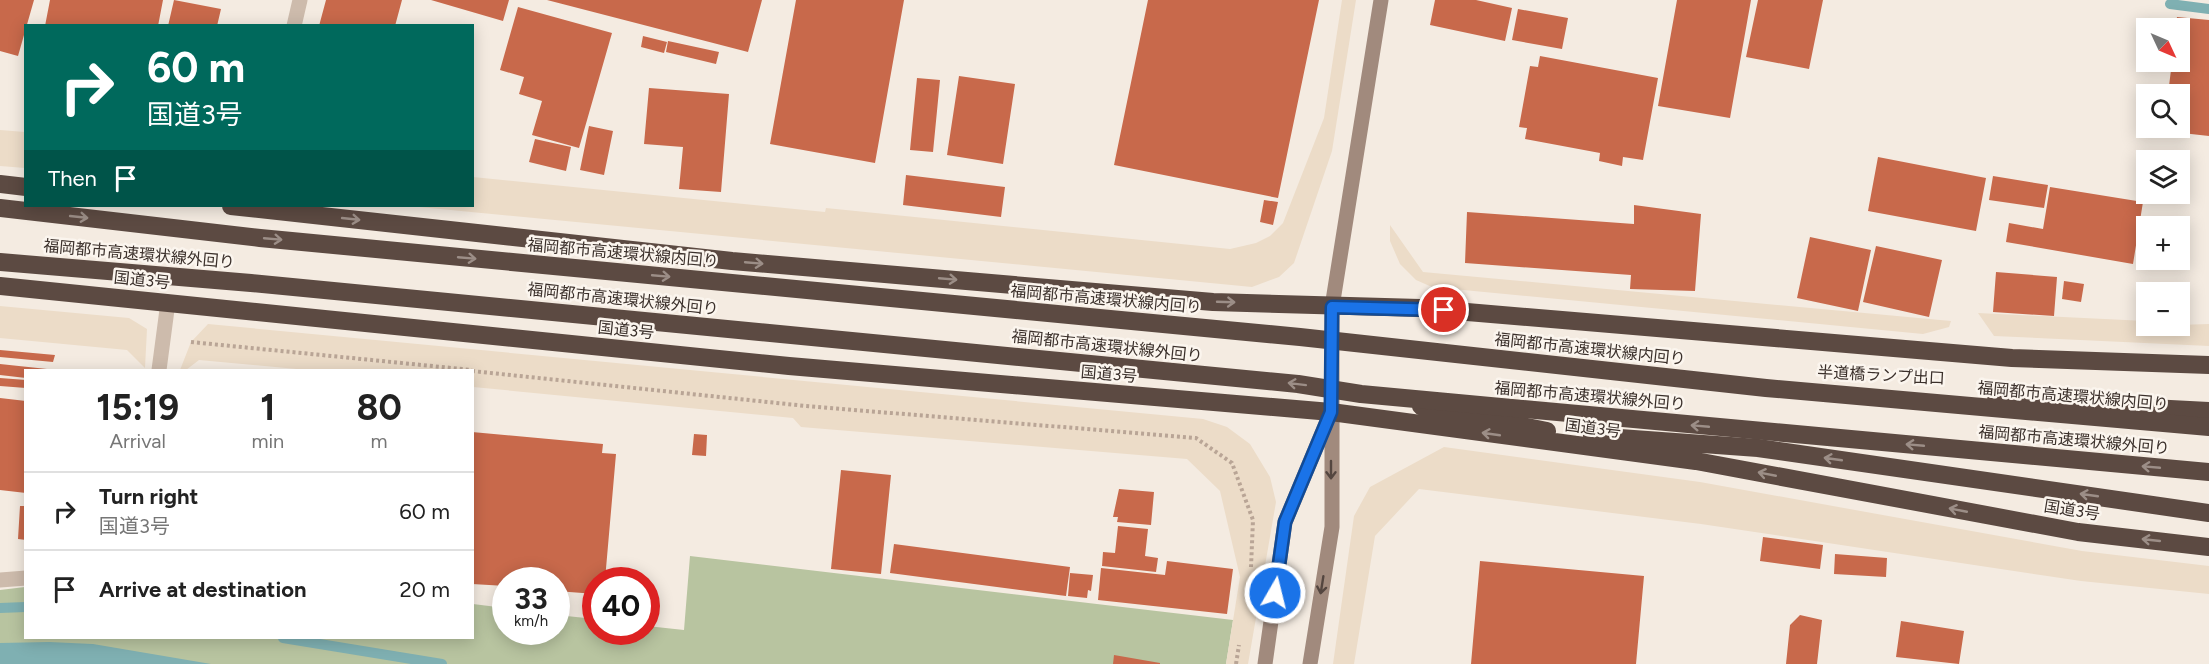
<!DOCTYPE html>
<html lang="en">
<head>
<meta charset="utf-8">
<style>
	body { margin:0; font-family:Figtree,"Noto Sans JP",sans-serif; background:#f2f2f2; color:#222; height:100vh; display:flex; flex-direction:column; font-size:22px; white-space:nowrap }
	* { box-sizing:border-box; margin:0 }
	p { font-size:20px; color:#767676 }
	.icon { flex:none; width:33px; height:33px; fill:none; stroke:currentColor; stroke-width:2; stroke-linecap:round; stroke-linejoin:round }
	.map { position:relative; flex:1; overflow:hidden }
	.details { position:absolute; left:24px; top:369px; width:450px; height:270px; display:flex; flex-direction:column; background:#fff; border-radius:0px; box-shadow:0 3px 15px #0003 }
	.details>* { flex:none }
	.hud { position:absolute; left:24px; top:24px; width:450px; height:183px; border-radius:0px; box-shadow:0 3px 15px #0003; background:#00695c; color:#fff; overflow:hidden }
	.needle { width:39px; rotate:134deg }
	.controls { position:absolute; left:2136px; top:18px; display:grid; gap:12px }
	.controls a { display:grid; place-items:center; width:54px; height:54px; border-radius:0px; background:#fff; box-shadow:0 3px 15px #0003; font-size:30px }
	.speed { position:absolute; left:492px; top:567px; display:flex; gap:12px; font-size:30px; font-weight:700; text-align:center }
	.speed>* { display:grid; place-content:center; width:78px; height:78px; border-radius:50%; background:#fff; box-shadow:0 3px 15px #0003; line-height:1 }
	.speed small { font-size:15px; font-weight:400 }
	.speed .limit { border:9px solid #d22; background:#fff; color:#111 }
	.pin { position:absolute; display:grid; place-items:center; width:51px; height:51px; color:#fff; margin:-26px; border:3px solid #fff; border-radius:50%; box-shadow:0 2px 6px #0007 }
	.me { position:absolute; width:66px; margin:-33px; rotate:8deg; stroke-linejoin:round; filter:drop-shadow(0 0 4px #0008) }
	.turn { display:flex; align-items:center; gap:21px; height:126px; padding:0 24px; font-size:27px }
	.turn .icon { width:78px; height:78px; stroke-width:2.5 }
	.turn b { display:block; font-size:42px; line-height:51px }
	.then { display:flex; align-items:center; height:57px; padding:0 24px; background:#0003; gap:12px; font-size:22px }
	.eta { display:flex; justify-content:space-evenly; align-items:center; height:102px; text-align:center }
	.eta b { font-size:36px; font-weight:700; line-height:42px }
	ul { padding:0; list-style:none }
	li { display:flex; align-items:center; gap:18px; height:78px; padding:0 24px; border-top:2px solid #e0e0e0 }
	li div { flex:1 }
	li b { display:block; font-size:22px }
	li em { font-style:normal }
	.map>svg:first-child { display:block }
	.green { fill:#b8c4a0 }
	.plaza { fill:#ecdcc8 }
	.water { fill:#7fb0b2 }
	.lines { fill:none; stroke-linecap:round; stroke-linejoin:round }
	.stream { stroke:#7fb0b2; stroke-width:10 }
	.building { fill:#c8694b }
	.path { stroke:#b9a596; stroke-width:4; stroke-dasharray:3 3; stroke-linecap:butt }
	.lane { stroke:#cdbbac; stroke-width:15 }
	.street { stroke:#cdbbac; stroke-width:15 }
	.secondary { stroke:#a18a7d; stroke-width:15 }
	.highway { stroke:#5c4a42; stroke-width:18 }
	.highway-bridge { stroke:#5c4a42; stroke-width:18 }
	.oneway { stroke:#9c8e87 }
	.oneway2 { stroke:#544640 }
	.route-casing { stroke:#114b97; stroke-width:15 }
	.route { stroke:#1a73e8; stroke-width:10 }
	.labels { text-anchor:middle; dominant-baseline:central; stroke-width:5; stroke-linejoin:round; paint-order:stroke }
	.street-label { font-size:16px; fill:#3b302b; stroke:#fbf5ee }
</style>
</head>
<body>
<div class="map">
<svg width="2209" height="664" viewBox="0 0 2209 664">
	<rect width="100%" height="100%" fill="#f4ebe1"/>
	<!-- green -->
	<path class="green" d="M690 556 1233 620 1226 664H0V590L25 587 26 638H472L473 604 505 608 506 632H556L557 615 595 619 596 632H646L647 626 684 630Z"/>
	<!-- plaza -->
	<path class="plaza" d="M1342 0H1356L1332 151 1294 263 1279 277 1252 287 409 206H472L473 177 825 212 826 208 1230 249 1256 243 1270 236 1283 223 1324 118Z
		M0 130 25 132V168L0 166Z
		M1390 225 1423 272 1951 321 1949 327 1923 334 1432 287 1416 280 1400 264 1390 241Z
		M0 306 129 318 147 329 145 368 127 350 0 338Z
		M1978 313 2146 321V326L2209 324V346L1994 336Z
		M208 324 1203 419 1227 427 1250 444 1270 477 1276 502 1248 664H1226L1240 577 1220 491 1187 459 801 427 793 418 473 387 472 370H307L199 360 186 370H180L191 342Z
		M1444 447 1700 482 2082 551 2209 566V594L2081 581 1701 524 1419 489 1375 536 1354 664H1333L1354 516 1370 487Z"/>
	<!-- water -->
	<path class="water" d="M49 642 93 644 211 664H0V643Z"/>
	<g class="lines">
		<!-- stream -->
		<path class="stream" d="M2170 4 2209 9
			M0 608 26 607
			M283 638 442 664"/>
	</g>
	<!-- building -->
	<path class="building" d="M0 0H34L18 56 0 51Z
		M50 0H163L158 26H45Z
		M174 0 221 9 217 26H168Z
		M326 0H402L395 26H319Z
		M431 0H509L503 21Z
		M547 0H762L748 52Z
		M796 0H904L875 163 770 144Z
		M1148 0H1319L1278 198 1114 165Z
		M1435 0H1476L1512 8 1505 41 1430 25Z
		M1677 0H1751L1730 118 1658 106Z
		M1758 0H1823L1809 69 1746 57Z
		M518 7 612 33 579 148 532 135 542 101 519 94 524 77 500 70Z
		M1518 9 1568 18 1562 49 1512 40Z
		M2177 17 2209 20V136L2164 131V128H2180V94H2168L2172 62H2180V28H2175Z
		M643 36 667 42 664 53 641 47Z
		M668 41 719 52 716 64 666 52Z
		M1540 56 1658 78 1643 160 1623 157 1622 166 1599 161 1600 153 1525 139 1527 128 1519 127 1530 66 1538 67Z
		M959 76 1015 84 1003 164 947 155Z
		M917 78 940 80 933 152 910 150Z
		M649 88 729 94 721 192 679 189 683 147 644 144Z
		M589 126 613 131 604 175 580 170Z
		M535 139 571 147 566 171 529 162Z
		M1878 157 1986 178 1976 231 1868 211Z
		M906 175 1005 187 1001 217 903 205Z
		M1993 176 2048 185 2044 208 1989 200Z
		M2050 187 2143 202 2133 264 2006 242 2009 223 2043 229Z
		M1264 200 1278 202 1273 225 1260 222Z
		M1634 205 1701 214 1695 291 1630 289 1631 275 1465 263 1467 212 1634 224Z
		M1810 237 1871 250 1858 311 1797 298Z
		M1876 246 1942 260 1929 317 1863 302Z
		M1996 272 2057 277 2054 316 1993 312Z
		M2064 281 2084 284 2081 302 2062 299Z
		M0 350 55 355 53 362 0 357Z
		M0 364 47 369V370H26V378L0 375Z
		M0 378 26 380V388L0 386Z
		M0 398 26 401V493L0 490Z
		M472 432 603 444 602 453 616 454 605 580H596V594L556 591V580H506V586L472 584Z
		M694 434 707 435 706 456 692 455Z
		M841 470 891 475 881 574 831 569Z
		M1119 489 1154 492 1151 525 1117 522 1118 517H1113Z
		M20 506H26V540L18 539Z
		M1118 526 1148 529 1145 556 1158 558 1156 572 1102 566 1103 552 1115 553Z
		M1763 537 1823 545 1820 569 1760 561Z
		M894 544 1070 567 1066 596 890 573Z
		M1835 554 1887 558 1886 577 1834 574Z
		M1167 561 1233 569 1227 614 1098 600 1101 568 1165 575Z
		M1480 561 1644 576 1636 664H1471Z
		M1070 573 1093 575 1091 591 1088 590 1087 598 1068 596Z
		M1800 615 1822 620 1817 664H1786L1790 625Z
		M1901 621 1964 631 1959 664 1896 657Z
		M1114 655 1160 663V664H1113Z"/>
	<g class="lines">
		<!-- path -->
		<path class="path" d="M191 342 472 370
			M472 371 806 406 1196 438 1232 463 1253 520 1251 567
			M1236 664 1239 645"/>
		<!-- lane -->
		<path class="lane" d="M294 26 300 0"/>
		<!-- street -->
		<path class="street" d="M159 370 168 302
			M0 580 26 578"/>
		<!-- secondary -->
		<path class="secondary" d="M1265 664 1285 522 1328 419
			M1310 664 1332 527V307L1381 0"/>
		<!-- highway -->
		<path class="highway" d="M0 184 26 187
			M231 206 732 261 1213 302 1420 308 2012 358 2209 365
			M0 286 789 366 1331 412 1696 461 2078 532 2209 547
			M1996 400 2209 411
			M1421 406 1547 431
			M1592 436 1758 448 2209 513"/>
		<!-- highway-bridge -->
		<path class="highway-bridge" d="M0 208 260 238 1300 337 1766 388 2209 427
			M0 262 251 283 1298 384 1361 394 2209 472"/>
	</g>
	<!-- one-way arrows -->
	<defs><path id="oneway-shaft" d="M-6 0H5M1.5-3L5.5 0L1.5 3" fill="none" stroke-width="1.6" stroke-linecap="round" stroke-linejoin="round" transform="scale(1.5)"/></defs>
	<g class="oneway">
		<use href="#oneway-shaft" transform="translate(79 217) rotate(6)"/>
		<use href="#oneway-shaft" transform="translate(351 219) rotate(6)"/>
		<use href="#oneway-shaft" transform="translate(273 239) rotate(5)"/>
		<use href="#oneway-shaft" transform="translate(467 258) rotate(5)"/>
		<use href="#oneway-shaft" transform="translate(754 263) rotate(5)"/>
		<use href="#oneway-shaft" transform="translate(661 276) rotate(5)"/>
		<use href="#oneway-shaft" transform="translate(948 279) rotate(5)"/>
		<use href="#oneway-shaft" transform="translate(1226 302) rotate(2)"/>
		<use href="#oneway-shaft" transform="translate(1297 384) rotate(-173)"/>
		<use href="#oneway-shaft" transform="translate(1700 426) rotate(-175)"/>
		<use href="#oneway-shaft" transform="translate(1491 434) rotate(-172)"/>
		<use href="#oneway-shaft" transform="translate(1915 445) rotate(-175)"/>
		<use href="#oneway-shaft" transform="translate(1833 459) rotate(-172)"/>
		<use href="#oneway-shaft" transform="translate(2151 467) rotate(-175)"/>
		<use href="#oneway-shaft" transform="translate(1767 474) rotate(-169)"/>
		<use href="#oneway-shaft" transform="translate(2089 495) rotate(-172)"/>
		<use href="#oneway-shaft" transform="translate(1958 510) rotate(-169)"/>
		<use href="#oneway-shaft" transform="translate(2151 540) rotate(-174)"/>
	</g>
	<g class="oneway2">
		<use href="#oneway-shaft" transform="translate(1331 470) rotate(90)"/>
		<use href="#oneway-shaft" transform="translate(1322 585) rotate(99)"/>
	</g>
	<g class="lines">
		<defs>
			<path id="route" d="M1275 593 1285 522 1331 412 1332 307 1444 310"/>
		</defs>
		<!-- route casing -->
		<use href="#route" class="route-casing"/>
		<!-- route -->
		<use href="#route" class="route"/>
	</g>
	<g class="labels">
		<!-- street labels -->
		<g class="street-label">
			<text transform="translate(623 253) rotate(5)">福岡都市高速環状線内回り</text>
			<text transform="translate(139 254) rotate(5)">福岡都市高速環状線外回り</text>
			<text transform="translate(142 280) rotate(6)">国道3号</text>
			<text transform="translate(623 299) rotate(6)">福岡都市高速環状線外回り</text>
			<text transform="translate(1106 299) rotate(5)">福岡都市高速環状線内回り</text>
			<text transform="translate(626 330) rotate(6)">国道3号</text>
			<text transform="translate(1107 346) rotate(6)">福岡都市高速環状線外回り</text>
			<text transform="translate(1590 349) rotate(6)">福岡都市高速環状線内回り</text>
			<text transform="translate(1109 374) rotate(5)">国道3号</text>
			<text transform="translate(1881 375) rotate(3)">半道橋ランプ出口</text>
			<text transform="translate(1590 396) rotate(5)">福岡都市高速環状線外回り</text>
			<text transform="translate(2073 396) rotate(5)">福岡都市高速環状線内回り</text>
			<text transform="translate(1593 428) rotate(7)">国道3号</text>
			<text transform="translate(2074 440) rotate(5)">福岡都市高速環状線外回り</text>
			<text transform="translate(2072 510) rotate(9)">国道3号</text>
		</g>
	</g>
</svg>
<div class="controls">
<a><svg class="needle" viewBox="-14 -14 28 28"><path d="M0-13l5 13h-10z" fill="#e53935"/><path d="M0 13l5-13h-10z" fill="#767676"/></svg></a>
<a><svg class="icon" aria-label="search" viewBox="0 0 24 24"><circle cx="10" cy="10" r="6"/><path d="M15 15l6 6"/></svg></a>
<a><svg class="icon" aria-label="layers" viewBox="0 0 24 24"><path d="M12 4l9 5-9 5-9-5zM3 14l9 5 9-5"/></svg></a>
<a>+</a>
<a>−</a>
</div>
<div class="speed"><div>33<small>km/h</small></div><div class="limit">40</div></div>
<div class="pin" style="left:1444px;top:310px;background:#d93025"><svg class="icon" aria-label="arrive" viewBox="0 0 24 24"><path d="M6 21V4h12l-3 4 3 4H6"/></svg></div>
<svg class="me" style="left:1275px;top:593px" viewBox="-20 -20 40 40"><circle r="17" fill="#1a73e8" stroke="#fff" stroke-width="3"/><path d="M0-11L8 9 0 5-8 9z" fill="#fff"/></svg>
<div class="hud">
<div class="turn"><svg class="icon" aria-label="right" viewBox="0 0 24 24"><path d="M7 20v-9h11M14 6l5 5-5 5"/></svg><div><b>60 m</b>国道3号</div></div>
<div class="then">Then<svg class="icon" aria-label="arrive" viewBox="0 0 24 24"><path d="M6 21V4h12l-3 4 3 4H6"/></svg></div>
</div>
<section class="details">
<div class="eta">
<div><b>15:19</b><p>Arrival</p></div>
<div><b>1</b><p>min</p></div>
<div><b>80</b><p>m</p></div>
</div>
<ul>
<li><svg class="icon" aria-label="right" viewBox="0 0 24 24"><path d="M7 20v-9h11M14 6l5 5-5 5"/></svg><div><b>Turn right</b><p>国道3号</p></div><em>60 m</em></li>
<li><svg class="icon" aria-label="arrive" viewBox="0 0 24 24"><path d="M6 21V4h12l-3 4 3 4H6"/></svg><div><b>Arrive at destination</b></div><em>20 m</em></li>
</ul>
</section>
</div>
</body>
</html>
